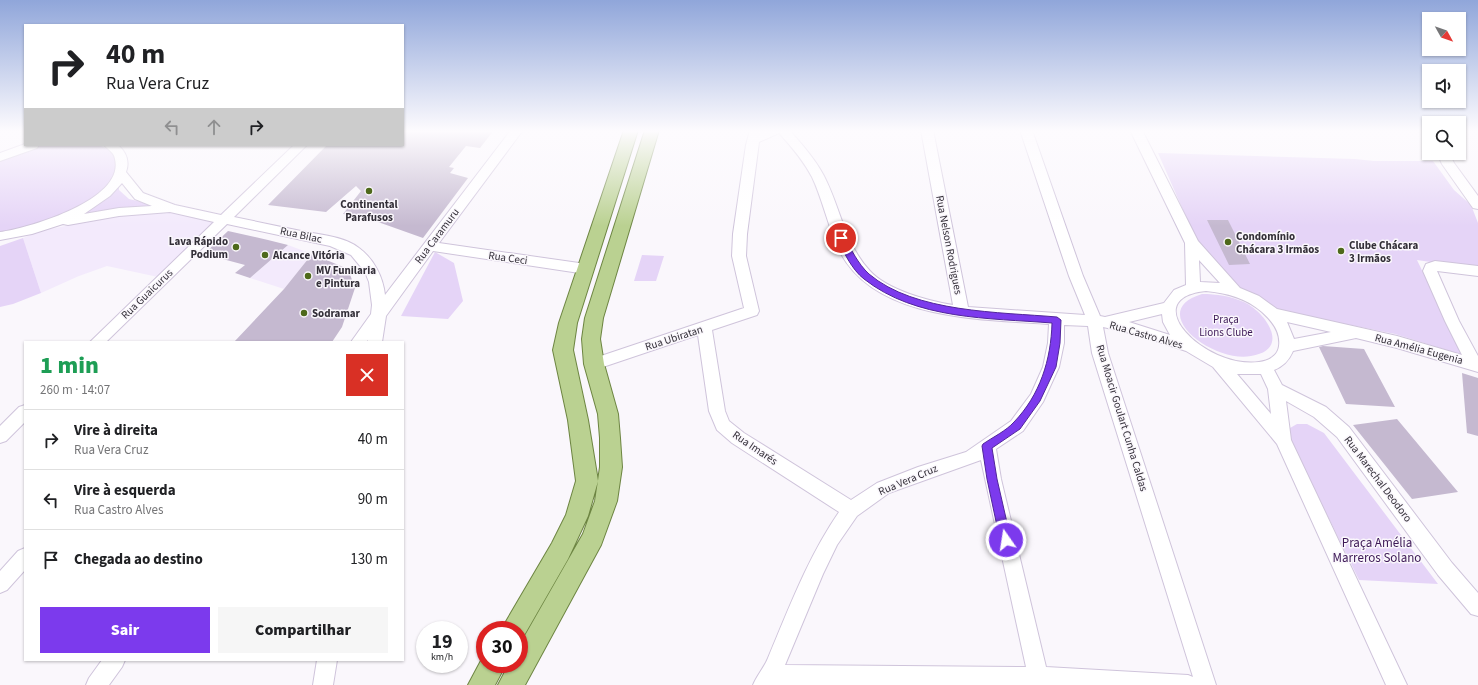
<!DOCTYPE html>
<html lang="pt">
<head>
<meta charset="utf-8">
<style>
	body { margin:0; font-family:"Source Sans 3",sans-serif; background:#f6f6f6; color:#202124; height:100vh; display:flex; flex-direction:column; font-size:15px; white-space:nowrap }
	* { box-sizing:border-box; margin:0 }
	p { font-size:13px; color:#757577 }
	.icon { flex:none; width:22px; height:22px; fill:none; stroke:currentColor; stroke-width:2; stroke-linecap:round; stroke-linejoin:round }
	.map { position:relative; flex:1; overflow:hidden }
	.details { position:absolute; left:24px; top:341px; width:380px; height:320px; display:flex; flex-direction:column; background:#fff; border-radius:0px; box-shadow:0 1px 3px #0004 }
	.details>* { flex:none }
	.guide { position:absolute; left:24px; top:24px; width:380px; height:122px; border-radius:0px; box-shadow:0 1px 3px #0004; background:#fff; color:#202124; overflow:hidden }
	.needle { width:26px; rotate:130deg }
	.tools { position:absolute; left:1422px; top:12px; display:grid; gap:8px }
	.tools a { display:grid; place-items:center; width:44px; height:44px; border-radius:0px; background:#fff; box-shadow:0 1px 3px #0004; font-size:20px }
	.speed { position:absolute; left:416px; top:621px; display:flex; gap:8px; font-size:20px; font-weight:700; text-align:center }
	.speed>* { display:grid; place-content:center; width:52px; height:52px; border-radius:50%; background:#fff; box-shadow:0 1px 3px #0004; line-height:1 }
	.speed small { font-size:10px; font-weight:400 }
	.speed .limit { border:6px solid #d22; background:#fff; color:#111 }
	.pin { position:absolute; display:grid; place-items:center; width:34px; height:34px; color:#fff; margin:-17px; border:2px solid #fff; border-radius:50%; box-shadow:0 1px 4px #0007 }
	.me { position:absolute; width:44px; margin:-22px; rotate:347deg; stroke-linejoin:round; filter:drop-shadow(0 0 3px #0008) }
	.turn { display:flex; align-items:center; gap:14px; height:84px; padding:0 16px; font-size:18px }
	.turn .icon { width:52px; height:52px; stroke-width:2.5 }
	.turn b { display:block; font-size:28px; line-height:34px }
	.lanes { display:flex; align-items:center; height:38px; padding:0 16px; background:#0003; justify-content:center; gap:20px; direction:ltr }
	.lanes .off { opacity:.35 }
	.round { display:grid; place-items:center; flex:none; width:42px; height:42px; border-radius:0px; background:#f6f6f6 }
	.headline { display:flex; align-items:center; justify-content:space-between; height:68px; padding:0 16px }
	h1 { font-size:24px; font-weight:800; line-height:30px; color:#1e9e55 }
	.primary-button { display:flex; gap:8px; margin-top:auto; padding:8px 16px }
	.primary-button a { flex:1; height:46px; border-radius:0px; background:#7c3aed; color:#fff; font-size:16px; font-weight:800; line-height:46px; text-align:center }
	.primary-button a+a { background:#f6f6f6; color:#202124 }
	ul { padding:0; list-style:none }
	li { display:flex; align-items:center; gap:12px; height:60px; padding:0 16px; border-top:1px solid #e0e0e0 }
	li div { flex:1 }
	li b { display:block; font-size:15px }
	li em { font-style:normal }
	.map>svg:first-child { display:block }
	.built { fill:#f3eafc }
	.green { fill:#e5d4f7 }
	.building { fill:#c5b9d0 }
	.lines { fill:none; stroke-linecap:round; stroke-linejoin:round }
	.minor-casing { stroke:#cfc4db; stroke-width:2 }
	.major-casing { stroke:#6d8542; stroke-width:2 }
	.minor { fill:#fff; fill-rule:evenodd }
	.major { fill:#bad191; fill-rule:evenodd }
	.route { fill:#7c3aed; stroke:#51269a }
	.poi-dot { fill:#4e691b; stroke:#faf7fc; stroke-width:1.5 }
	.labels { text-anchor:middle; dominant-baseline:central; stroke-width:3; stroke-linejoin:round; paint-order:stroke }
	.poi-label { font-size:11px; font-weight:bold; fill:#332f38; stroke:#faf7fc; text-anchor:start }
	.street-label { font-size:11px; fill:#332f38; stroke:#faf7fc }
	.park-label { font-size:11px; fill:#3d1957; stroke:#faf7fc }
	.near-park-label { font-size:13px; fill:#3d1957; stroke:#faf7fc }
</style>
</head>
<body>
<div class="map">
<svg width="1478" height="685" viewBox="0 0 1478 685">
	<rect width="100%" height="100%" fill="#faf7fc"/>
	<!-- built -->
	<path class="built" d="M174 211 219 220 158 277 107 266 79 276 41 293 23 238 40 231 120 215Z
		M288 245 312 254 284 289 250 278Z"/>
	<!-- green -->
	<path class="green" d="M41 145H98C108 148 114 153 116 163 122 200 28 230 0 232V160L15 153Z
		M1158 153 1355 159 1374 161H1433L1454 190 1471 205 1478 223V269L1417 260 1463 355 1395 334 1277 310 1238 288 1197 242Z
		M119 185V190L129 199 158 206 73 218Z
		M23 238 41 293 13 304 0 307V246Z
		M435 252 454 263 463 301 448 319 401 316Z
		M642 255 664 256 656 281H634Z
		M1202 294C1217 294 1230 296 1244 302 1267 313 1291 350 1251 356 1212 363 1145 311 1202 294Z
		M1297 424H1307L1324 433 1438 584 1359 580 1287 433 1290 428Z"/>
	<!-- building -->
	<path class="building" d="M403 130H494L480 148 466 146 449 167 454 168 450 173 468 178 423 238 364 217 343 214 361 191 356 186 326 212 268 205 327 145H403Z
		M1207 220H1228L1250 264 1229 265Z
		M228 231 268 240 288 245 250 278 235 273 245 265 204 254Z
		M312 254 348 269 355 288 342 327 332 342H234L284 289Z
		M1323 346 1364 349 1395 407 1346 404 1319 347Z
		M1462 373 1478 378V436L1467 433Z
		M1397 419 1458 492 1412 499 1353 425Z"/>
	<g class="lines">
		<defs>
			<path id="minor" d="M511 130H523L439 243 586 264 591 266 593 269 591 272 586 274 433 251 386 316 382 342H368V340L366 342H351L371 314 372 305 369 282 365 272 351 255 330 246 227 224 106 342H90L214 222 170 212 119 216 68 225 63 224 32 234 0 240V232C29 228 125 200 115 159 114 152 108 150 104 145H118C126 152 130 161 126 172L143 193 175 205 221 215 294 145H307L234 217C258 222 282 227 306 232 323 235 345 237 359 248 374 259 383 277 385 295ZM122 183 135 199 152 206 119 208 84 214 110 196Z
				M750 130H762L761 132 766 130H789C802 144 815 159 824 176 841 209 844 243 870 271 887 290 929 301 953 305L921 130H933L968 307 1085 315 1069 276 1020 130H1032L1083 276 1100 316 1105 317 1164 303 1174 290 1186 285 1185 243 1130 130H1142L1198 241 1240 288 1259 296 1277 309 1397 336 1462 355 1445 321 1423 271 1426 264 1435 261 1478 266V276L1437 271 1459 321 1478 356V372L1397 348 1356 338 1293 351C1289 360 1284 366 1274 370L1282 385 1326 407 1349 427 1452 563 1478 593V616L1471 614 1438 575 1337 437 1314 417 1286 401 1291 440 1407 685H1386L1277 444 1213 367 1186 351 1135 334 1103 327 1108 353 1216 685H753C757 675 764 668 768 658 789 608 808 557 839 512L732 443 717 430 709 411 698 335 594 370 589 368 586 364 589 360 744 308 732 256 733 234 746 145ZM779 133C791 146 803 160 812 177 823 200 828 227 839 250 874 321 982 319 1049 324L1048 343 1043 367 1031 394 1011 421 966 452 918 467 877 483 851 500 744 433 729 421 725 411 712 330 757 315 759 311 746 256 747 234 759 142ZM1199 260 1220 283 1200 282ZM1206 291C1227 293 1246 298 1262 312 1272 321 1281 332 1279 346 1278 356 1268 361 1259 362 1204 369 1135 298 1206 291ZM1162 314 1163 322 1170 335 1129 322ZM1287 322 1331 332 1294 339ZM1064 325 1088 326 1092 353 1193 677 1188 675 1046 667 1001 479 996 449 1023 431 1043 402 1059 367 1064 343ZM1237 374H1261L1268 389 1271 414ZM981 460 1026 667 785 665 823 574 837 545 857 516 889 493Z
				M25 144 39 145 37 148 0 161V153Z
				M1437 153H1449L1454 163 1478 196V209L1473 208 1442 164Z
				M25 405V422L6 441 0 443V426L19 407Z
				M25 548V570L7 590 0 593V571L18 551Z
				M102 660H125L122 667 109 685H86L89 678Z
				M317 660H337L333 685H313Z"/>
			<path id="major" d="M624 130H638L577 323 573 350 588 420 598 481 588 516 568 559 522 639 519 640V630H501L552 543 566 515 576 481 568 420 553 350 559 323Z
				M645 130H659L603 318 600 339 604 364 618 414 620 438 622 467 617 501 601 545 525 685H498L509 664H519V646L583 534 595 501 600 467V438L598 414 584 364 582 339 585 318Z
				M484 655 485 664H506L495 685H468Z"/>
		</defs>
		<!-- minor casing -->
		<use href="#minor" class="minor-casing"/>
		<!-- major casing -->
		<use href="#major" class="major-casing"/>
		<!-- minor -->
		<use href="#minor" class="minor"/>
		<!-- major -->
		<use href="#major" class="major"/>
	</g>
	<!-- sky -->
	<linearGradient id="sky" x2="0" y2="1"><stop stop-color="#90a6da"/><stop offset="0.58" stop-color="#fdfbfe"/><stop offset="1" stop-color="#fdfbfe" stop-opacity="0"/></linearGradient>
	<rect width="1478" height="226" fill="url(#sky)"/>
	<!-- route -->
	<path class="route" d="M841 235 844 236C851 249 858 264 869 274 915 313 1000 312 1057 317L1061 320 1060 343 1056 367 1040 401 1020 429 992 448 997 479 1011 540 1010 543 1006 545 1002 543 1000 540 987 479 982 446 983 444C993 437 1006 431 1014 422 1040 395 1051 360 1052 323 989 318 916 320 864 279 852 270 843 251 837 238Z"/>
	<!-- markers -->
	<g class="poi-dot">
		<circle cx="369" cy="191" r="4"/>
		<circle cx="1228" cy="242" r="4"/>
		<circle cx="236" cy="247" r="4"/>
		<circle cx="1341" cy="251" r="4"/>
		<circle cx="265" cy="255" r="4"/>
		<circle cx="308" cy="276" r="4"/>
		<circle cx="304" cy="313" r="4"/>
	</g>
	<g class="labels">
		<!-- poi labels -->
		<g class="poi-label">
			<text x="369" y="204" text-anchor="middle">Continental<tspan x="369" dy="13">Parafusos</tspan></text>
			<text x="1236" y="236">Condomínio<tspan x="1236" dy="13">Chácara 3 Irmãos</tspan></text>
			<text x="228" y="241" text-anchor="end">Lava Rápido<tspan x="228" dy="13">Podium</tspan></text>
			<text x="1349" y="245">Clube Chácara<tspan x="1349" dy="13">3 Irmãos</tspan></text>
			<text x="273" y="255">Alcance Vitória</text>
			<text x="316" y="270">MV Funilaria<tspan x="316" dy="13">e Pintura</tspan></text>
			<text x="312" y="313">Sodramar</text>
		</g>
		<!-- street labels -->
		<g class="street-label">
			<text transform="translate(301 235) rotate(12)">Rua Bilac</text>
			<text transform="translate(437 236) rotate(-53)">Rua Caramuru</text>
			<text transform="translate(949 245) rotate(79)">Rua Nelson Rodrigues</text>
			<text transform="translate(508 258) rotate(8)">Rua Ceci</text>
			<text transform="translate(147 294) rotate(-44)">Rua Guaicurus</text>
			<text transform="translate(1146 335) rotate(16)">Rua Castro Alves</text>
			<text transform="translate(674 338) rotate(-18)">Rua Ubiratan</text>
			<text transform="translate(1419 349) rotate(15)">Rua Amélia Eugenia</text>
			<text transform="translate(1122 418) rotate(73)">Rua Moacir Goulart Cunha Caldas</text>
			<text transform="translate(755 448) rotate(34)">Rua Imarés</text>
			<text transform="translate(1378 479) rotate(53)">Rua Marechal Deodoro</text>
			<text transform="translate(908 480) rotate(-23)">Rua Vera Cruz</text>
		</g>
		<!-- park labels -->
		<g class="park-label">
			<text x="1226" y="319">Praça<tspan x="1226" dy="13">Lions Clube</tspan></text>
		</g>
		<!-- near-park labels -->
		<g class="near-park-label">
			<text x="1377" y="543">Praça Amélia<tspan x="1377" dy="15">Marreros Solano</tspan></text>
		</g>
	</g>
</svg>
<div class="tools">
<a><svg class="needle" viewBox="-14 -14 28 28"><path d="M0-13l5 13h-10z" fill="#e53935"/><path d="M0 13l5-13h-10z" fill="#757577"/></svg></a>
<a><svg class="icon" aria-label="sound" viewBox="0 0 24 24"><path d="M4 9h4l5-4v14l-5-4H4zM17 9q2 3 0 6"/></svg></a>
<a><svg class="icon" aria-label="search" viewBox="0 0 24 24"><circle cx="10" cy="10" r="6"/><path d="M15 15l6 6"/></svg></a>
</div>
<div class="speed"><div>19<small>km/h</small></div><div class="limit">30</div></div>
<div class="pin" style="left:841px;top:238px;background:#d93025"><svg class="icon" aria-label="arrive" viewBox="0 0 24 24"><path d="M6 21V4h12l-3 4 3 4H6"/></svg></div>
<svg class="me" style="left:1006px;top:540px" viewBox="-20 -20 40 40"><circle r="17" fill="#7c3aed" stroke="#fff" stroke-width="3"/><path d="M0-11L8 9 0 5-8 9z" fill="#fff"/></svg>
<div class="guide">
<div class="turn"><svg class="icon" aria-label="right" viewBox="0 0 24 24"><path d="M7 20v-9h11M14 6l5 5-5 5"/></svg><div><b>40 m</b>Rua Vera Cruz</div></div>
<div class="lanes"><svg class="icon off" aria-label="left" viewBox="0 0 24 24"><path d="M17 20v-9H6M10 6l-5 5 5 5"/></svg><svg class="icon off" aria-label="ahead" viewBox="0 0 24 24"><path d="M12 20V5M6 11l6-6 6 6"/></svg><svg class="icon" aria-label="right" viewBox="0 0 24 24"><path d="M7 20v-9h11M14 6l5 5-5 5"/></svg></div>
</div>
<section class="details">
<div class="headline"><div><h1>1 min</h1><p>260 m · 14:07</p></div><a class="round" style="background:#d93025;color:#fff"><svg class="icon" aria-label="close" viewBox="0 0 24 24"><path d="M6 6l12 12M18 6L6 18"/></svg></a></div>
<ul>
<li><svg class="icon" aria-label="right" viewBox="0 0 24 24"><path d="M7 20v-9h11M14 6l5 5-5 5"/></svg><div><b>Vire à direita</b><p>Rua Vera Cruz</p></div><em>40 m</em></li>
<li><svg class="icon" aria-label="left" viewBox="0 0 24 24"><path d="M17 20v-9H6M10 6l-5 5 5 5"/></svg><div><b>Vire à esquerda</b><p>Rua Castro Alves</p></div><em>90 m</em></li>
<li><svg class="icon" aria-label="arrive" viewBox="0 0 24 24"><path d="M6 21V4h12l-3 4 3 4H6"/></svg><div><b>Chegada ao destino</b></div><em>130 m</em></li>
</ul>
<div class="primary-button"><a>Sair</a><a>Compartilhar</a></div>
</section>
</div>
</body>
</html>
